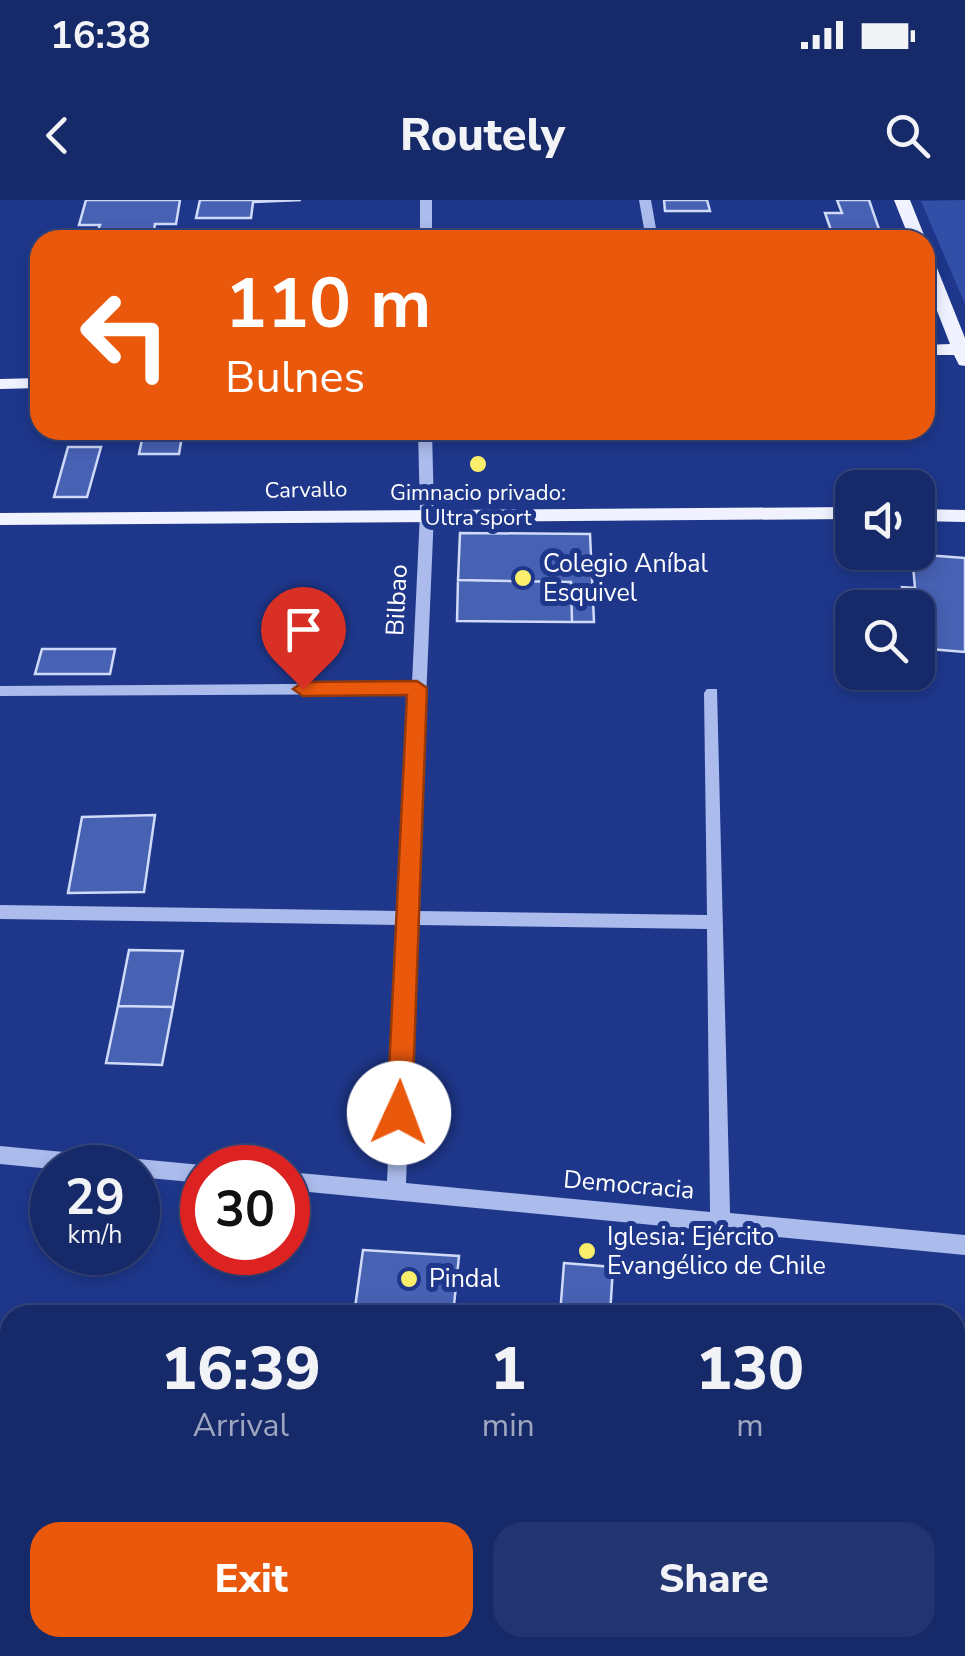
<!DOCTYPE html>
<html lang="en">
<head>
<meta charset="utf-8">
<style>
	body { margin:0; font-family:"Nunito Sans",sans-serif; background:#233571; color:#f1f3f6; height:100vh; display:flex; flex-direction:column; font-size:38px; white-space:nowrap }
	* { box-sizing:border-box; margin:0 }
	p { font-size:32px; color:#9ea6c0 }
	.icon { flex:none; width:55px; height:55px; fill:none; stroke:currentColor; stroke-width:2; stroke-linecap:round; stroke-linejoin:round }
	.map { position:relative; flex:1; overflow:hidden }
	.panel { position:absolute; left:0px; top:1105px; width:965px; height:352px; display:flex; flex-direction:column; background:#162968; border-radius:30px 30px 0 0; box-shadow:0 5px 15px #0003,0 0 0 2px #35457c }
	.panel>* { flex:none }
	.guide { position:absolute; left:30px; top:30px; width:905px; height:210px; border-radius:30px; box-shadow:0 5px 15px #0003,0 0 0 2px #35457c; background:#ea580c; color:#fff; overflow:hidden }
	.fabs { position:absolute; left:835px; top:270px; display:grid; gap:20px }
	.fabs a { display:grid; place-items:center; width:100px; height:100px; border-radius:20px; background:#162968; box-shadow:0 5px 15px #0003,0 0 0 2px #35457c; font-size:50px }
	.speed { position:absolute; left:30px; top:945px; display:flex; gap:20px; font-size:50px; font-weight:700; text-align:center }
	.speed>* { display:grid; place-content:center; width:130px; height:130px; border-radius:50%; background:#162968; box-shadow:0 5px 15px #0003,0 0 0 2px #35457c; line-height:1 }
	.speed small { font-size:25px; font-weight:400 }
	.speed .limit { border:15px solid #d22; background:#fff; color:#111 }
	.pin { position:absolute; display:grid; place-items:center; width:85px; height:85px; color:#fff; margin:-102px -42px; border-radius:50% 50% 50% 0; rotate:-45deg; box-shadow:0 0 10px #0007 }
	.pin .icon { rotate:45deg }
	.me { position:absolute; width:110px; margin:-55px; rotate:2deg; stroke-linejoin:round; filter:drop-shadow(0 0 8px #0008) }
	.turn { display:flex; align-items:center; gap:35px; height:210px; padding:0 30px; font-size:45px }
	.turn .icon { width:130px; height:130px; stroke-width:2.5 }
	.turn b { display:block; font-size:70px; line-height:85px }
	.eta { display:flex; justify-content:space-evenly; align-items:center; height:170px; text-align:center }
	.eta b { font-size:60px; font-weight:800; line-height:70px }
	.cta { display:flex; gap:20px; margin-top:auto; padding:20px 30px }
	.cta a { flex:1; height:115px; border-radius:30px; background:#ea580c; color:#fff; font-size:40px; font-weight:800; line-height:115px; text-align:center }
	.cta a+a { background:#233571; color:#f1f3f6 }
	.status { display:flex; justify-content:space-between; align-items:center; height:70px; padding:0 50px; background:#162968; direction:ltr }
	.status svg { height:28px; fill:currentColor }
	header { display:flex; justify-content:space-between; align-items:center; height:130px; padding:0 30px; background:#162968; font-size:45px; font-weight:800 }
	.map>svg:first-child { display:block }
	.green { fill:#324fa8 }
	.building { fill:#4761b3; stroke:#d0daf9; stroke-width:2.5 }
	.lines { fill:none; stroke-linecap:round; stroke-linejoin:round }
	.minor { fill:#abbbec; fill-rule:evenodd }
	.major { fill:#f0f3ff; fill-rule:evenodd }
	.route { fill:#ea580c; stroke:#983908; stroke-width:2.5 }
	.poi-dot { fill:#faee6a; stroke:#1e378b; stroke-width:4 }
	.labels { text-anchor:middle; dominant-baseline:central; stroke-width:10; stroke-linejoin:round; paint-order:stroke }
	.far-street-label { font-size:22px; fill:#fff; stroke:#1e378b }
	.far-poi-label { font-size:22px; fill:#fff; stroke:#1e378b }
	.poi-label { font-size:25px; fill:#fff; stroke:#1e378b; text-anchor:start }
	.street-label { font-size:25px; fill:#fff; stroke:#1e378b }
</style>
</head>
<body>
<div class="status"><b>16:38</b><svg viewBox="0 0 49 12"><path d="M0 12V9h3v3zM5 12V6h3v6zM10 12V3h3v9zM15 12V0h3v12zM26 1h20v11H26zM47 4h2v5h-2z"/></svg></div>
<header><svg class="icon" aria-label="back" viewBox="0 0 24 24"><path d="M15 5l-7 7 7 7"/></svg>Routely<svg class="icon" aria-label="search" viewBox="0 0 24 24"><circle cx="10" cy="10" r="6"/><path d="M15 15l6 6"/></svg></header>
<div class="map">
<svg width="965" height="1456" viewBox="0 0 965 1456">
	<rect width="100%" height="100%" fill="#1e378b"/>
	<!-- green -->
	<path class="green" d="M965 0V104L921 1Z"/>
	<!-- building -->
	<path class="building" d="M86 0H180L176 24H155L154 30H98L100 25H79Z
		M200 0H301L253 2 251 18H196Z
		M664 0H707L710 11H665Z
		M837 0H869L880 32 832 33 825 13H842Z
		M262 30 260 40H204L206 31Z
		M199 34 198 40H79V37Z
		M760 36 761 40 674 38Z
		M144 230H183L179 254H139Z
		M68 247H101L87 297H54Z
		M460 333 590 334 594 422H572L571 382 458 380Z
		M912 354 965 358V452L918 448V408H904L902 387 915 388Z
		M458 380 571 382 572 422 457 421Z
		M42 449H115L110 474H35Z
		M155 615 144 692 68 693 82 617Z
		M129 750 183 751 173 807 118 806Z
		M118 806 173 807 162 865 106 863Z
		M363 1050 459 1056 453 1115H354Z
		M564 1063 613 1067 610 1115H560Z"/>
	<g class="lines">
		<!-- minor -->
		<path class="minor" d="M420 0H432V40H420Z
			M639 0H651L658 40H646Z
			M418 230H432L434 313 417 711 707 715 704 493 707 489H717L730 1013 965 1035V1055L288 990V972L387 981 399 725 0 719V705L400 711 411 494 0 496V486L412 483 420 313ZM417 725 707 729 710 1012 406 983Z
			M0 946 202 965 208 968H202V983L138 977V968L52 969 0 964Z"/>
		<!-- major -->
		<path class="major" d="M894 0H910L926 40 925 42 910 40Z
			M925 53 933 58 965 138V166L959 165 954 155H925V145L950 144 925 80Z
			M40 178V188L0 189V179Z
			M852 307V319L0 325V313Z
			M918 309 965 310V322L918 321Z"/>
	</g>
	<!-- route -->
	<path class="route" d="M417 481 427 488 412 913 408 921 399 924 390 921 387 913 407 495 303 496 293 489 303 482Z"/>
	<!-- markers -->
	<g class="poi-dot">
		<circle cx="478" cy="264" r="10"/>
		<circle cx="523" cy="378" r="10"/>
		<circle cx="587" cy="1051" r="10"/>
		<circle cx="409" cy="1079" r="10"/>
	</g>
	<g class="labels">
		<!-- far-street labels -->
		<g class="far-street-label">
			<text transform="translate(306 290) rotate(-1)">Carvallo</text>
		</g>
		<!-- far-poi labels -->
		<g class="far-poi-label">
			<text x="478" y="293">Gimnacio privado:<tspan x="478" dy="25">Ultra sport</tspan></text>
		</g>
		<!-- poi labels -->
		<g class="poi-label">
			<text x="543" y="364">Colegio Aníbal<tspan x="543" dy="29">Esquivel</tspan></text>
			<text x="607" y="1037">Iglesia: Ejército<tspan x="607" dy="29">Evangélico de Chile</tspan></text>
			<text x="429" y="1079">Pindal</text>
		</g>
		<!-- street labels -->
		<g class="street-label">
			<text transform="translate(397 400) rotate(-87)">Bilbao</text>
			<text transform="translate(629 985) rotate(5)">Democracia</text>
		</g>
	</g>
</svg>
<div class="fabs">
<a><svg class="icon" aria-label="sound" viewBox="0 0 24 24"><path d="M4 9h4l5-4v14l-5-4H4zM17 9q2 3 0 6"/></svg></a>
<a><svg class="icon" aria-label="search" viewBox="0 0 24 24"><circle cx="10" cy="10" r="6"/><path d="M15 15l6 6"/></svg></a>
</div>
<div class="speed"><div>29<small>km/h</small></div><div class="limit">30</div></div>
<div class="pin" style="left:303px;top:489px;background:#d93025"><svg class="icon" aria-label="arrive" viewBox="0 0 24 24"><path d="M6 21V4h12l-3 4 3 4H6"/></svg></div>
<svg class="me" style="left:399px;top:913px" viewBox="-20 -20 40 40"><circle r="19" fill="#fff"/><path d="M0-13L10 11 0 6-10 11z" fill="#ea580c"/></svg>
<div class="guide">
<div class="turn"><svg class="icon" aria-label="left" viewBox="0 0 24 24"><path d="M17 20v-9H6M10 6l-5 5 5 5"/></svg><div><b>110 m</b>Bulnes</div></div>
</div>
<section class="panel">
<div class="eta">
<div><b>16:39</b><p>Arrival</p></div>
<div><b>1</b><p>min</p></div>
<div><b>130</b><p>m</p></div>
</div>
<div class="cta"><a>Exit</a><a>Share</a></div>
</section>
</div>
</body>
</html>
